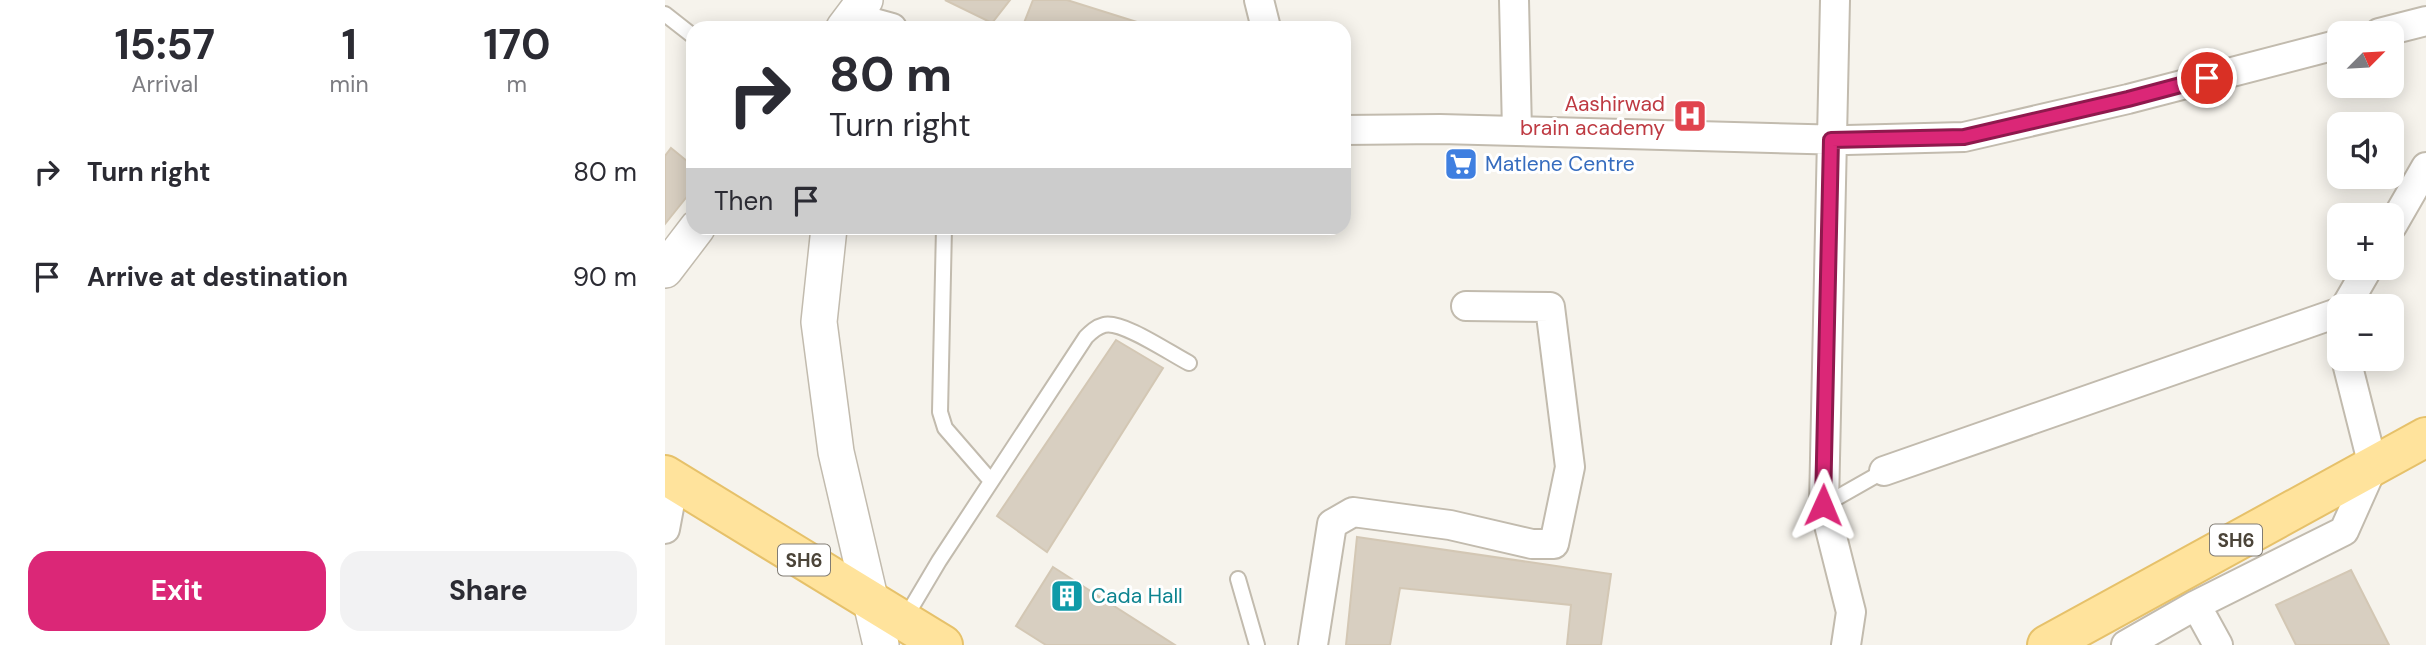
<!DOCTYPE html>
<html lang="en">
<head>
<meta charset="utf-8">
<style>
	body { margin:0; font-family:"DM Sans",sans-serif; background:#f2f2f3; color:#2b2b33; height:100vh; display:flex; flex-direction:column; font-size:26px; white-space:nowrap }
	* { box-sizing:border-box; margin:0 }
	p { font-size:23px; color:#7c7c81 }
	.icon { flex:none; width:38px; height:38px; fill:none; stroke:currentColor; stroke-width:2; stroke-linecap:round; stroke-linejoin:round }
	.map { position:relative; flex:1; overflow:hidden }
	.details { display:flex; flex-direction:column; background:#fff; width:665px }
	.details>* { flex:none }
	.guide { position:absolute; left:21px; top:21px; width:665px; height:214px; border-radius:21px; box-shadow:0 4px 18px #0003; background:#fff; color:#2b2b33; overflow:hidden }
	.needle { width:46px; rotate:66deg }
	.tools { position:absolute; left:1662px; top:21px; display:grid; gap:14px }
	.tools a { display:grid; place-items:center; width:77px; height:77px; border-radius:14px; background:#fff; box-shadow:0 4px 18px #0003; font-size:35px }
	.pin { position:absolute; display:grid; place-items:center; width:60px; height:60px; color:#fff; margin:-30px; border:4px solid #fff; border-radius:50%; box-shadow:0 2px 7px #0007 }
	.me { position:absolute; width:77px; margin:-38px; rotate:1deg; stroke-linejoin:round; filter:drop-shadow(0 0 5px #0008) }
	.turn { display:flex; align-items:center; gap:24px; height:147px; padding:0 28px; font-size:32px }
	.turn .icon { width:91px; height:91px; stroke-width:2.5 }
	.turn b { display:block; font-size:49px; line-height:60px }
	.then { display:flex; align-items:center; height:66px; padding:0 28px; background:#0003; gap:14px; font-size:26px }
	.eta { display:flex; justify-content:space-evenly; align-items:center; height:119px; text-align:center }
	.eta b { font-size:42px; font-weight:700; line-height:49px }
	.action { display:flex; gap:14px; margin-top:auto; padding:14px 28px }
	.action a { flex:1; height:80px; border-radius:21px; background:#db2777; color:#fff; font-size:28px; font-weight:700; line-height:80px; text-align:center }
	.action a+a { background:#f2f2f3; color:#2b2b33 }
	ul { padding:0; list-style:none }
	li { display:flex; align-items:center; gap:21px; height:105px; padding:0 28px }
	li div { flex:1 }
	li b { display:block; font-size:26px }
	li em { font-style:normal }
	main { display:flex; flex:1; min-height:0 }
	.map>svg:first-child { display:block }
	.building { fill:#d8cfc1; stroke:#d3c7b4; stroke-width:2 }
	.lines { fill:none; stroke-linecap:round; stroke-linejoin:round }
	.service-casing { stroke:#c2bbae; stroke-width:18 }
	.minor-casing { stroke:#c2bbae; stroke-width:32 }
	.tertiary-casing { stroke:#c2bbae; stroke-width:38 }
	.primary-casing { stroke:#e6c16a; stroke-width:42 }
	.service { stroke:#fff; stroke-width:14 }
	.minor { stroke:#fff; stroke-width:28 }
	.tertiary { stroke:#fff; stroke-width:35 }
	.primary { stroke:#ffe39c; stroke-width:38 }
	.route-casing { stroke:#8e194d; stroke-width:18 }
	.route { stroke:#db2777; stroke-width:12 }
	.labels { text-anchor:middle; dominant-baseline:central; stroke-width:6; stroke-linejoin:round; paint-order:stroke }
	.shield { fill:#fff; stroke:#817c74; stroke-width:2 }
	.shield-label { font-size:19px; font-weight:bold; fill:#4b4439 }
	.health-label { font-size:21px; fill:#be3a42; stroke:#fff; text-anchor:end }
	.shop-label { font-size:21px; fill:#366cbe; stroke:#fff; text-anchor:start }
	.culture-label { font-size:21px; fill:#0d838f; stroke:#fff; text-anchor:start }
</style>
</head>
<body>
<main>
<section class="details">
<div class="eta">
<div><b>15:57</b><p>Arrival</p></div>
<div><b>1</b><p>min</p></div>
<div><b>170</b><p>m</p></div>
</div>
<ul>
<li><svg class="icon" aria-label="right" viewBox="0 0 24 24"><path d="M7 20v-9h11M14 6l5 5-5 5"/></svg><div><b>Turn right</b></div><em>80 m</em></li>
<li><svg class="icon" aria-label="arrive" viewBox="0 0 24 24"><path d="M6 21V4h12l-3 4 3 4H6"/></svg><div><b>Arrive at destination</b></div><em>90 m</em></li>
</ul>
<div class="action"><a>Exit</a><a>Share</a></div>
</section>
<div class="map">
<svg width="1761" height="645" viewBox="0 0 1761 645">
	<rect width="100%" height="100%" fill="#f6f3ec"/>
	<!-- building -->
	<path class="building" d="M280 0H345L327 23Z
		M368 0H402L491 28H357Z
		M6 148 28 166V189L0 224V156Z
		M451 340 498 368 382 552 332 516Z
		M692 537 946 574 936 645H902L906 605 735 588 725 645H681Z
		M388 567 510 645H381L351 626Z
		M1686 570 1724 645H1631L1611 605Z"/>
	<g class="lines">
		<defs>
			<path id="service" d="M0 14 28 36
				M279 228 275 412 280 428 326 481
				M1159 505 1219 471
				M573 579 592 645
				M239 620 274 561 421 337C426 332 431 327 439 325 457 320 506 354 524 363"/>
			<path id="minor" d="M594 0 601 28
				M849 0 852 131
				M1170 0 1159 505 1186 612 1181 645
				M187 17 227 28
				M1714 33 1761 21
				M679 130 775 129 1182 140 1299 137 1463 99 1675 44
				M1727 226 1761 167
				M1681 306 1703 268
				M1219 471 1675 312
				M0 529 9 481
				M648 645 667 524 688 512 785 525 867 544H889L905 467 885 307 801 306
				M1461 645 1531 605
				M1553 645 1531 605 1679 531 1708 466 1681 359"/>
			<path id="tertiary" d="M179 28 200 0
				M164 228 154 322 171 452 216 645
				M0 270 32 228"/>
			<path id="primary" d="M0 475 278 645
				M1382 645 1761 437"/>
		</defs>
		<!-- service casing -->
		<use href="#service" class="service-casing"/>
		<!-- minor casing -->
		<use href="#minor" class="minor-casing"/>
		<!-- tertiary casing -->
		<use href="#tertiary" class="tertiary-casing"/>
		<!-- primary casing -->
		<use href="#primary" class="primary-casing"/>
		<!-- service -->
		<use href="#service" class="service"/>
		<!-- minor -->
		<use href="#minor" class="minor"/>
		<!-- tertiary -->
		<use href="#tertiary" class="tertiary"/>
		<!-- primary -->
		<use href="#primary" class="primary"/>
	</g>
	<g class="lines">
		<defs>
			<path id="route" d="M1158 505 1166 140 1299 137 1463 99 1542 78"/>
		</defs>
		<!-- route casing -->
		<use href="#route" class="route-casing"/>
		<!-- route -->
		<use href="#route" class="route"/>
	</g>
	<!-- icons -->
	<defs>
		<symbol id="hospital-square" viewBox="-11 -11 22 22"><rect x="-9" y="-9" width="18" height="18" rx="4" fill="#e0444e" stroke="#fff"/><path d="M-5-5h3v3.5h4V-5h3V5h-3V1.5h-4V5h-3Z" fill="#fff"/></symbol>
		<symbol id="supermarket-square" viewBox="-11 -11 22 22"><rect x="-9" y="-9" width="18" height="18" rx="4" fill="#3f7fe0" stroke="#fff"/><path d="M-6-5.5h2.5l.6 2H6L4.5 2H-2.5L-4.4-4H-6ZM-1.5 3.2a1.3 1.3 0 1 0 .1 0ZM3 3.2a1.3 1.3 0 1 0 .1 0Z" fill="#fff"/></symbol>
		<symbol id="building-square" viewBox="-11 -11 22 22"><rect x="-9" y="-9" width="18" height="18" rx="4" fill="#0f9aa8" stroke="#fff"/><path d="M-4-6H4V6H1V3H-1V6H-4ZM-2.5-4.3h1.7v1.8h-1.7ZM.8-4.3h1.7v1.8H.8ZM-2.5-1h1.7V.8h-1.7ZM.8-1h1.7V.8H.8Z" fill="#fff"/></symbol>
	</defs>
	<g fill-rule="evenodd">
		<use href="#hospital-square" x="1006" y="97" width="38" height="38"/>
		<use href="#supermarket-square" x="777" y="145" width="38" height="38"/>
		<use href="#building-square" x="383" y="577" width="38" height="38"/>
	</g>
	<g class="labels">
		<!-- shield labels -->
		<g class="shield">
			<rect x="1545" y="524.5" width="52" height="31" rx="5"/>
			<rect x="113" y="544.5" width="52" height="31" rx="5"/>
		</g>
		<g class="shield-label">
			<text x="1571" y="540">SH6</text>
			<text x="139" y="560">SH6</text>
		</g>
		<!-- health labels -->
		<g class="health-label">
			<text x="1000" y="104">Aashirwad<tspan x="1000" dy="24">brain academy</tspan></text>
		</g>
		<!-- shop labels -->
		<g class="shop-label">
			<text x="820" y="164">Matlene Centre</text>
		</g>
		<!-- culture labels -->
		<g class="culture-label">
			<text x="426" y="596">Cada Hall</text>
		</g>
	</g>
</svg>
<div class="tools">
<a><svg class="needle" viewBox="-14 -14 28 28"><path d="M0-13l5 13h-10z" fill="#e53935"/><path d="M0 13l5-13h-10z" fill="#7c7c81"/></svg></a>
<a><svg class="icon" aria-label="sound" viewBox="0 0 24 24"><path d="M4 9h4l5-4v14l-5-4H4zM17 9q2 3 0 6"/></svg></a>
<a>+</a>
<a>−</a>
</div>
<div class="pin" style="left:1542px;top:78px;background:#d93025"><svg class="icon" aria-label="arrive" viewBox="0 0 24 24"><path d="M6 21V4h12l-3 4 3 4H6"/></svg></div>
<svg class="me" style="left:1158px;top:505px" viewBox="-20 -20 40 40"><path d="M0-17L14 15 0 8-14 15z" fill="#db2777" stroke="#fff" stroke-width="4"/></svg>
<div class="guide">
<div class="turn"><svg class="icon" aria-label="right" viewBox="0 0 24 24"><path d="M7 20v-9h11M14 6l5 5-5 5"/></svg><div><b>80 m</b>Turn right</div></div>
<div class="then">Then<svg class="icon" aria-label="arrive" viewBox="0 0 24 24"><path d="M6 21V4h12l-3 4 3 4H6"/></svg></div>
</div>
</div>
</main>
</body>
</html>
